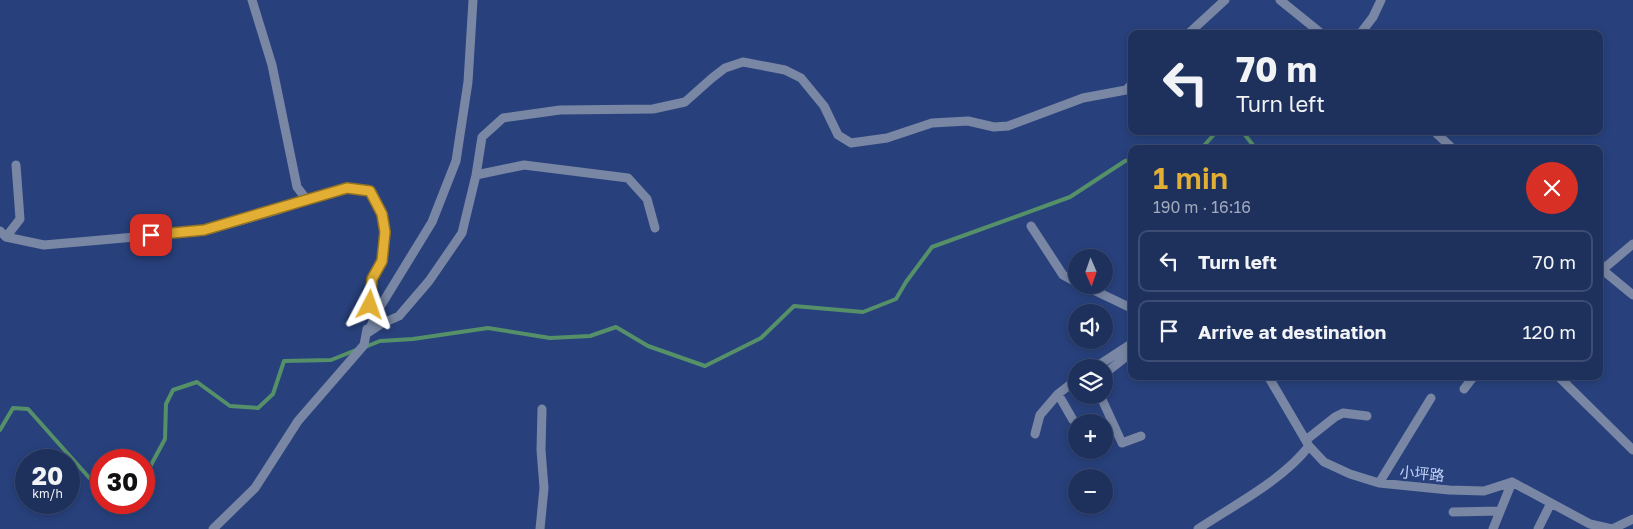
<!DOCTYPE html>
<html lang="en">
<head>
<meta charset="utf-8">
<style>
	body { margin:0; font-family:"Golos Text","Noto Sans TC",sans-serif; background:#263963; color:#f1f3f6; height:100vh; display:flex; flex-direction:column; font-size:19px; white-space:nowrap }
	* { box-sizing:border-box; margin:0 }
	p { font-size:16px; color:#a1a9bc }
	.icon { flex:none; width:28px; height:28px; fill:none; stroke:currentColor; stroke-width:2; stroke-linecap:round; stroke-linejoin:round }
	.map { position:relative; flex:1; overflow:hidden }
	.details { position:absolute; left:1128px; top:145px; width:475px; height:235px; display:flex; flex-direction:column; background:#1e315d; border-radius:10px; box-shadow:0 2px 8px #0003,0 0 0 1px #3c4c72 }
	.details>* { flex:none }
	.hud { position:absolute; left:1128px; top:30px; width:475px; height:105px; border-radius:10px; box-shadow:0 2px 8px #0003,0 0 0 1px #3c4c72; background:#1e315d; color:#f1f3f6; overflow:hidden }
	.needle { width:32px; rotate:178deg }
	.controls { position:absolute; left:1068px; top:249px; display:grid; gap:10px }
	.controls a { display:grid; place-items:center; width:45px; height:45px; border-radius:50%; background:#1e315d; box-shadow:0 2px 8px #0003,0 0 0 1px #3c4c72; font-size:25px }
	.speed { position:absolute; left:15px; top:449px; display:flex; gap:10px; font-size:25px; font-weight:700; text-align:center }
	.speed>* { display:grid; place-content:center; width:65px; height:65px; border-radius:50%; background:#1e315d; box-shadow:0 2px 8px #0003,0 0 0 1px #3c4c72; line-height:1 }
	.speed small { font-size:12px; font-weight:400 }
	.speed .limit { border:8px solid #d22; background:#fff; color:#111 }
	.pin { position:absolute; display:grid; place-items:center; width:42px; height:42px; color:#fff; margin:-21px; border-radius:10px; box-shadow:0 2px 8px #0006 }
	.me { position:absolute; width:55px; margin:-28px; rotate:4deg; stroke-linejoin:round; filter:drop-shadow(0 0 4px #0008) }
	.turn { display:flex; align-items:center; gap:18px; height:105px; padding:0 25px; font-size:22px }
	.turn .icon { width:65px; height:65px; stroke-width:2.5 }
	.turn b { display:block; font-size:35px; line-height:42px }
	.round { display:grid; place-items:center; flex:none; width:52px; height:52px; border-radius:26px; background:#263963 }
	.headline { display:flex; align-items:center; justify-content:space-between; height:85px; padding:0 25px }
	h1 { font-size:30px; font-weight:600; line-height:38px; color:#e2af34 }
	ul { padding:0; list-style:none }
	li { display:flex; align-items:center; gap:15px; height:62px; margin:0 10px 8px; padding:0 15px; border:2px solid #3c4c72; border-radius:10px }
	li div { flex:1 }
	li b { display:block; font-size:19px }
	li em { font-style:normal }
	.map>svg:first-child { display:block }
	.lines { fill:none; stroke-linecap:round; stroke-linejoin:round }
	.stream { stroke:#559069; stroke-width:4 }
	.minor { stroke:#7987a4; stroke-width:9 }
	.route-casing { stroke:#937222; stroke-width:12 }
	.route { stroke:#e2af34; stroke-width:9 }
	.labels { text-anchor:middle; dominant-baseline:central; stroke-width:5; stroke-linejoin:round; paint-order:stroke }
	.street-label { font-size:15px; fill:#c3d4f8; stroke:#28417c }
</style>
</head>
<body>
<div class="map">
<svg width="1633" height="529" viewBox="0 0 1633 529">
	<rect width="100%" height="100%" fill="#28417c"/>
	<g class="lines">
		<!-- stream -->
		<path class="stream" d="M1242 131 1256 149
			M1195 149 1202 148 1217 131
			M365 347 380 341 413 339 488 328 550 338 590 336 616 327 648 346 705 366 761 338 794 306 863 312 896 299 906 282 932 247 1070 197 1125 161 1131 160
			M0 430 13 408 28 409 101 491
			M144 478 165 439 166 404 173 390 197 382 230 406 258 408 273 394 284 361 331 360 356 350"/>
		<!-- minor -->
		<path class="minor" d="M252 0 272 65 297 187 307 200 347 188 370 191 382 214 385 232 382 261 372 279 371 305 373 322 367 333
			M1280 0 1322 34
			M1188 34 1225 0
			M1360 34 1373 17 1381 0
			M1434 131 1453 149
			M476 175 524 165 628 178 647 199 655 228
			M1031 226 1063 275 1076 282
			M0 231 6 237 44 245 204 231 278 210 307 200
			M6 237 20 219 16 165
			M1599 267 1633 295
			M1602 270 1633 244
			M1083 285 1131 308
			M380 307 432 222 456 161 468 82 473 0
			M366 334 381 324 399 316 429 281 462 233 476 175 482 137 503 118 560 110 653 109 685 102 712 78 725 68 743 62 785 70 801 78 824 106 838 135 851 143 887 138 932 123 968 121 994 127 1008 126 1083 98 1126 90 1131 85
			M1094 368 1131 344
			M1104 374 1131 353
			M1268 376 1309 446 1324 462 1350 474 1379 483 1449 490 1484 491 1512 482 1590 524 1612 529 1633 519
			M1558 376 1633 450
			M1464 389 1474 376
			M1058 394 1073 420
			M1100 395 1122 443 1141 436
			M1035 434 1040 415 1058 394 1076 380
			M1306 440 1335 417 1343 413 1367 416
			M1379 483 1431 398
			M1453 512 1500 511
			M213 529 255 488 298 421 364 345 367 329
			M540 529 544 488 541 450 542 409
			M1198 529C1234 505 1283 480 1309 446
			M1493 529 1512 482
			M1538 529 1551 503"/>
	</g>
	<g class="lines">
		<defs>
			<path id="route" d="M151 235 204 230 347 188 370 191 382 214 385 232 382 261 372 279 370 305"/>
		</defs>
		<!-- route casing -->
		<use href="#route" class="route-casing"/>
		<!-- route -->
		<use href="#route" class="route"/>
	</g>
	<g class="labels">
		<!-- street labels -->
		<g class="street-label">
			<text transform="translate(1422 473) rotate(5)">小坪路</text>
		</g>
	</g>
</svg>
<div class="controls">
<a><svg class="needle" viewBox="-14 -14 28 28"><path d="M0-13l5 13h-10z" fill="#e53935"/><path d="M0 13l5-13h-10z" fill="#a1a9bc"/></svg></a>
<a><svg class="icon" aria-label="sound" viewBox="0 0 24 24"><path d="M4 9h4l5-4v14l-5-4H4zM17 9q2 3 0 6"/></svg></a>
<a><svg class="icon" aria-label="layers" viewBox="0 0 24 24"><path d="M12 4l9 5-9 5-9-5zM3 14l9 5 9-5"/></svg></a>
<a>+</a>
<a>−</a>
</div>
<div class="speed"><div>20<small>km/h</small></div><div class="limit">30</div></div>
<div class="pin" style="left:151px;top:235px;background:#d93025"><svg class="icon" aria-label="arrive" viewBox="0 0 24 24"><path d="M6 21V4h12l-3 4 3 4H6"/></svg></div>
<svg class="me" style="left:370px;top:305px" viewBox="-20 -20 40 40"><path d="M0-17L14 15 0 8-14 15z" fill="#e2af34" stroke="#fff" stroke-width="4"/></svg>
<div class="hud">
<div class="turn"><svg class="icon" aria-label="left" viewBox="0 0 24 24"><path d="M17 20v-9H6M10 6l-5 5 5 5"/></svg><div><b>70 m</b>Turn left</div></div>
</div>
<section class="details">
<div class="headline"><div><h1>1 min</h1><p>190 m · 16:16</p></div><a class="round" style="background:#d93025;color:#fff"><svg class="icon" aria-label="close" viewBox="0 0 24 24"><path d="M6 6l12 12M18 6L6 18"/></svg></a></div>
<ul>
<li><svg class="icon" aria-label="left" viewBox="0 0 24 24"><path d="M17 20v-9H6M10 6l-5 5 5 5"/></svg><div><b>Turn left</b></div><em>70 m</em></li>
<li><svg class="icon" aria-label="arrive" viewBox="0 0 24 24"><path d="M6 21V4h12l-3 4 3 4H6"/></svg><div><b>Arrive at destination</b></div><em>120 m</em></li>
</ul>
</section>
</div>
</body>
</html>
